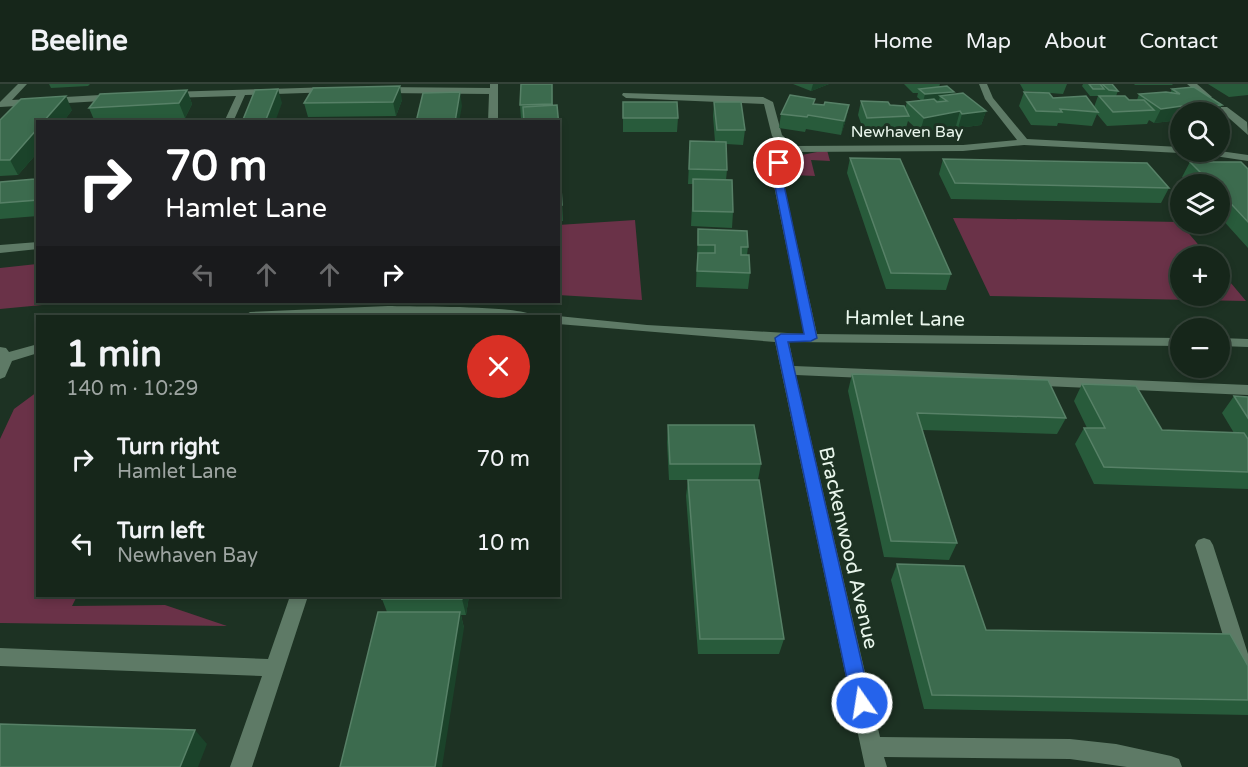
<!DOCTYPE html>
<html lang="en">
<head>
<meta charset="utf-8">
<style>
	body { margin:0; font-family:"Varela Round",sans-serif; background:#1f2e23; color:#f1f3f6; height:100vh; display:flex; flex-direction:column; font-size:22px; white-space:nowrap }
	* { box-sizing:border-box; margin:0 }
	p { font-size:20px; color:#9ea5a2 }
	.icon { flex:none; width:33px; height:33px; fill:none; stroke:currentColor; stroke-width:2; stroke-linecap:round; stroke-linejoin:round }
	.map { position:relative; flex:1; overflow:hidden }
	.panel { position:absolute; left:36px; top:231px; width:524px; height:282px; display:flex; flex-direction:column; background:#16261a; border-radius:0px; box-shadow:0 3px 9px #0003,0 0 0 2px #354339 }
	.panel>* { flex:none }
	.banner { position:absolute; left:36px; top:36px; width:524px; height:183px; border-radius:0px; box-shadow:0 3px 9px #0003,0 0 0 2px #354339; background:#202124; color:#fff; overflow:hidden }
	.buttons { position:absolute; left:1170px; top:18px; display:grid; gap:12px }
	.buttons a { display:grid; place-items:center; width:60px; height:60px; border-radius:50%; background:#16261a; box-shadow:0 3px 9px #0003,0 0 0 2px #354339; font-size:30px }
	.pin { position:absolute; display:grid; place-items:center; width:51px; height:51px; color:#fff; margin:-26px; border:3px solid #fff; border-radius:50%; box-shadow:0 2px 6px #0007 }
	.me { position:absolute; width:66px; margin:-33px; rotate:347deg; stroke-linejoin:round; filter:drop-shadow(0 0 4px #0008) }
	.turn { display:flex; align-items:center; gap:21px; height:126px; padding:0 30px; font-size:27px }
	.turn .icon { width:78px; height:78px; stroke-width:2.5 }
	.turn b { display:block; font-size:42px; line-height:51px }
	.lanes { display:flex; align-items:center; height:57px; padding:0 30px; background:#0003; justify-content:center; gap:30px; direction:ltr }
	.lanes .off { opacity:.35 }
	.round { display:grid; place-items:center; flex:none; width:63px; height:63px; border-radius:32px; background:#1f2e23 }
	.overview { display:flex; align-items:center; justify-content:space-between; height:102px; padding:0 30px }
	h1 { font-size:36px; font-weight:700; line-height:45px }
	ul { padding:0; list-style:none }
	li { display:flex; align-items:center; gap:18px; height:84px; padding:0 30px }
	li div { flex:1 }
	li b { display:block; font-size:22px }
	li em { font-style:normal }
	header { display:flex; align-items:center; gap:36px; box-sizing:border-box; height:84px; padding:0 30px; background:#16261a; border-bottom:2px solid #354339 }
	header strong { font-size:28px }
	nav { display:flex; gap:33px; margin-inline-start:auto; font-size:21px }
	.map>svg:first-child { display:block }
	.green { fill:#6a3248 }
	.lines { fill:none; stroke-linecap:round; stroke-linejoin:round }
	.minor { fill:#5e7a66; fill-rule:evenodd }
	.wall { fill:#285b3b }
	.shaded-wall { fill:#1b432a }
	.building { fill:#3c6b4e; stroke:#578167; stroke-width:1.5 }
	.route { fill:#2563eb; stroke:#184099; stroke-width:1.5 }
	.labels { text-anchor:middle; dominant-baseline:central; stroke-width:6; stroke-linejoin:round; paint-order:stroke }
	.far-street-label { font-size:16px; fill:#e9f6ec; stroke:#1d3223 }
	.street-label { font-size:20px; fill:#e9f6ec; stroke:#1d3223 }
</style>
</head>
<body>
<header>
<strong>Beeline</strong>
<nav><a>Home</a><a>Map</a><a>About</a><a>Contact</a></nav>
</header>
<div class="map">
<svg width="1248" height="683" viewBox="0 0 1248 683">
	<rect width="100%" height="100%" fill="#1d3223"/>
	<!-- green -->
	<path class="green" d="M827 66 830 77 811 76 815 92 792 91 791 80 797 72Z
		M953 134 1179 138 1208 172H1180V212H1220V186L1246 217 990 212Z
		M635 136 642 216 558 211V141Z
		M37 180 38 218H74L0 225V184Z
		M37 308 38 512H77L72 522 165 521 227 542 0 539V355L14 325Z"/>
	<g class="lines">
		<!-- minor -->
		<path class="minor" d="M18 0H27L12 16 118 10 122 13 118 16 0 23V18Z
			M490 0H498V38H488L489 10 382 9 378 6 382 3 490 4Z
			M979 0H987L993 14 1027 55 1180 63V68H1184L1180 69 1024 61 963 67 794 68 784 79 782 92 817 250 1180 254V262L789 258 794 282 1248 301V311L796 291 880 653 1070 655 1116 660 1171 672 1179 675 1182 683H1127L1070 675 884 673 887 683H865L775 258 558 240V232H556H558L647 241 804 250 772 92 774 79 785 65 772 52 764 20 626 14 622 11 623 9 763 13 773 18 782 51 794 62 963 61 1017 56 985 15Z
			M1187 0H1197L1212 13 1205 15Z
			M331 3 335 6 334 8 245 11 233 38H224L236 12 169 14 165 11 169 8Z
			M1221 23H1227L1247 38 1248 51 1221 27Z
			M1220 67 1248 71V77L1208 71 1203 68Z
			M38 158V165L0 169V161Z
			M388 222C411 223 522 221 533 232H244L250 228Z
			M1220 254 1248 255V263L1220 262Z
			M38 260V269L12 277 5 293 0 295V263L6 264 9 268Z
			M1204 454 1210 456 1213 461 1248 570V609L1241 607 1238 600 1195 461 1198 456Z
			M290 512H308L252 683H230L262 592 0 582V564L268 575Z"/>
	</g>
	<!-- wall -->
	<path class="wall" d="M49 0H90L88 2 51 4Z
		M521 0H552L553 22 557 21 561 64 562 79H560L563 137H558V38H524V35H521L520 21Z
		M793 0H829L811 7Z
		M904 0H940L939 3 986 27 981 41 958 44 956 42 920 48 908 37 905 47 864 48 858 31 861 17 905 24 907 18 922 17 917 13 918 9H913Z
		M1020 0H1067L1063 10 1050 9 1053 14 1094 23 1098 12H1090L1082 2 1083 0H1100L1101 2 1102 0 1118 7 1116 12 1129 16H1137L1139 10 1170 9 1172 5 1222 21 1218 28H1180V36L1154 39 1149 36 1147 40 1107 42 1097 30 1092 42 1058 39 1057 42 1031 41 1019 22 1024 8H1039L1024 7Z
		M1134 0H1173L1172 1H1135Z
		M1208 0H1248V11L1229 13Z
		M187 6 192 20 185 34 116 38H95L89 24Z
		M402 16 396 32 308 33 304 19Z
		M623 18 678 34 677 48H623Z
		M714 18 745 46 743 61 726 60 727 86 726 96 733 128 732 144 691 142 693 100H688L690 57 715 58 713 32Z
		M824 21H849L846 35 841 51 806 45 805 48 779 44 781 30Z
		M72 26 63 38H38V68L18 91 0 92V36Z
		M850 74 951 190 946 206 886 205 847 89Z
		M943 75 1169 104 1161 119 951 115 939 90Z
		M1190 78 1248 85V164L1220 133V100H1189L1182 93Z
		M38 90V132L0 135V98L35 95Z
		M698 145 748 163 747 171 750 189 748 205 696 203Z
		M852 290 1066 334 1057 350 922 346 957 459 949 476 884 473 848 307Z
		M1082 300 1162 346 1234 349 1222 329 1234 312 1248 313V405L1094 400 1075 360 1084 344H1087L1074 317Z
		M668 341 761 380 758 396 784 555 779 570H698L686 412 688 396H669L667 358Z
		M897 480 986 546 1248 582V631L924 625 891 496Z
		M469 512 466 531H461L464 544 387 528 382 515Z"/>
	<!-- shaded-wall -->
	<path class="shaded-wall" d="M813 0H829L811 7Z
		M400 2 402 16 396 32 393 18Z
		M278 5 282 19 275 38H265Z
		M187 6 192 20 185 34 179 19Z
		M460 8 462 22 459 38H455Z
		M954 8 952 15 940 12 939 16 923 18 925 10Z
		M66 12 72 26 63 38H43Z
		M1196 20 1192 28H1180V36L1154 39 1161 25Z
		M849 21 846 35 841 51 844 37Z
		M960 27 956 42 920 48 924 34Z
		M986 27 981 41 958 44 962 30Z
		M38 44V68L18 91 10 76Z
		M463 512H469L466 531 462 515Z
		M460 528 464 544 442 683H435Z
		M195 646 207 660 198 683H180Z"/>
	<!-- building -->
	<path class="building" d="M521 0H552V20L520 21Z
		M1089 0H1100L1104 5H1093Z
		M1102 0H1112L1118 7 1109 6Z
		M400 2 393 18 304 19 313 4Z
		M947 2 954 8 925 10 919 5Z
		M1194 3 1222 21 1199 23 1196 20 1161 25 1139 10 1166 8 1180 10 1172 5Z
		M278 5 265 38H242L255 6Z
		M187 6 179 19 89 24 100 10Z
		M460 8 455 38H416L423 9Z
		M1024 8 1049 9 1053 14 1086 12 1098 28 1060 25 1062 28 1036 27Z
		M963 9 986 27 962 30 960 27 924 34 907 18 934 15 937 18 947 17 940 12Z
		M790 11 815 15 813 20 824 21 825 18 849 21 844 37 808 31 807 33 781 30Z
		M66 12 43 38H38V44L10 76H0V36L21 15Z
		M1099 12H1125L1129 16H1144L1154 26 1113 28Z
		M861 17 888 18 890 21 904 22 909 32 867 34Z
		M623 18H677L678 34H623Z
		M714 18H741L745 46H717Z
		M557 21 561 64H558V38H524L523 23Z
		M690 57 726 58 727 86 689 85Z
		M558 69H559L562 121H558Z
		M850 74 900 75 951 190 891 189Z
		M943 75 1147 79 1169 104 955 99Z
		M1190 78H1241L1248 85V138L1220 108V100H1212Z
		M38 90V116L0 119V98L35 95Z
		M693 95 732 96 733 128 693 127Z
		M698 145 747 147 748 163H741V171H749L750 189 697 187 698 169H715V161H698Z
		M852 290 1048 296 1066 334 917 329 957 459 891 457Z
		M1082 300 1136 302 1162 346 1244 349 1248 355V388L1104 383 1084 344H1105Z
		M1234 312 1248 313V334Z
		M668 341H754L761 380H670Z
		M688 396H759L784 555H700Z
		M897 480 964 482 986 546 1230 550 1248 582V616L932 611Z
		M383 512H463L462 515H382Z
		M378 528H460L435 683H340Z
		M0 640 195 646 180 683H0Z"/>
	<!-- route -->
	<path class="route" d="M779 76 783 79 782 92 817 254 811 257 788 258 871 619 868 625 862 628 855 625 852 619 775 254 781 250H804L773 92 774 79Z"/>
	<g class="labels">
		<!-- far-street labels -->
		<g class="far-street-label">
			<text x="907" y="48">Newhaven Bay</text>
		</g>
		<!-- street labels -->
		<g class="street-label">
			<text transform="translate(905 235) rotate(1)">Hamlet Lane</text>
			<text transform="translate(848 464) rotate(77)">Brackenwood Avenue</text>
		</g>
	</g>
</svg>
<div class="buttons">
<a><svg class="icon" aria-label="search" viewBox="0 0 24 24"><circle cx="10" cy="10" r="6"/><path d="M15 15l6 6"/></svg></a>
<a><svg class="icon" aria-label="layers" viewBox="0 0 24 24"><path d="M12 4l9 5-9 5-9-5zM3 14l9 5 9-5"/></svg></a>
<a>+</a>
<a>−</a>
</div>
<div class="pin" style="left:779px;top:79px;background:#d93025"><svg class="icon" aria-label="arrive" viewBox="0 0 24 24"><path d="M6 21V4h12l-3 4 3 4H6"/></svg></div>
<svg class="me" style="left:862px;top:619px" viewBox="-20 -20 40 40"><circle r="17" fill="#2563eb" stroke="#fff" stroke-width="3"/><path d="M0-11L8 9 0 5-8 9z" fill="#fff"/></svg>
<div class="banner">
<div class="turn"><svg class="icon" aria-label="right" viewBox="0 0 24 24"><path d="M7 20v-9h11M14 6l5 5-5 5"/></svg><div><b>70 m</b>Hamlet Lane</div></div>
<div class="lanes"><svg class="icon off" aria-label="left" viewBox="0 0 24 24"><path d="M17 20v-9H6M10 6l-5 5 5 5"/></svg><svg class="icon off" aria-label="ahead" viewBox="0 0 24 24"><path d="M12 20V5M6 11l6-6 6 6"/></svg><svg class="icon off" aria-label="ahead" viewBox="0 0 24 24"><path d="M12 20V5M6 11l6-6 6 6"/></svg><svg class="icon" aria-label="right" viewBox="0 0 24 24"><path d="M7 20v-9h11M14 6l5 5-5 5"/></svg></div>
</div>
<section class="panel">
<div class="overview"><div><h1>1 min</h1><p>140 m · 10:29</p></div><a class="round" style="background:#d93025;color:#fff"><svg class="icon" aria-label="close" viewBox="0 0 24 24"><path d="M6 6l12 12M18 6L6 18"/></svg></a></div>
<ul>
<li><svg class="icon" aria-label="right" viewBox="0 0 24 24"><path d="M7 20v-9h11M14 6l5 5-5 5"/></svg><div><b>Turn right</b><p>Hamlet Lane</p></div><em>70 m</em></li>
<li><svg class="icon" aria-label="left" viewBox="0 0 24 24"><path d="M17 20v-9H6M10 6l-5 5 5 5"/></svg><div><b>Turn left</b><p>Newhaven Bay</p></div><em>10 m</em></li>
</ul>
</section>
</div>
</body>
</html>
